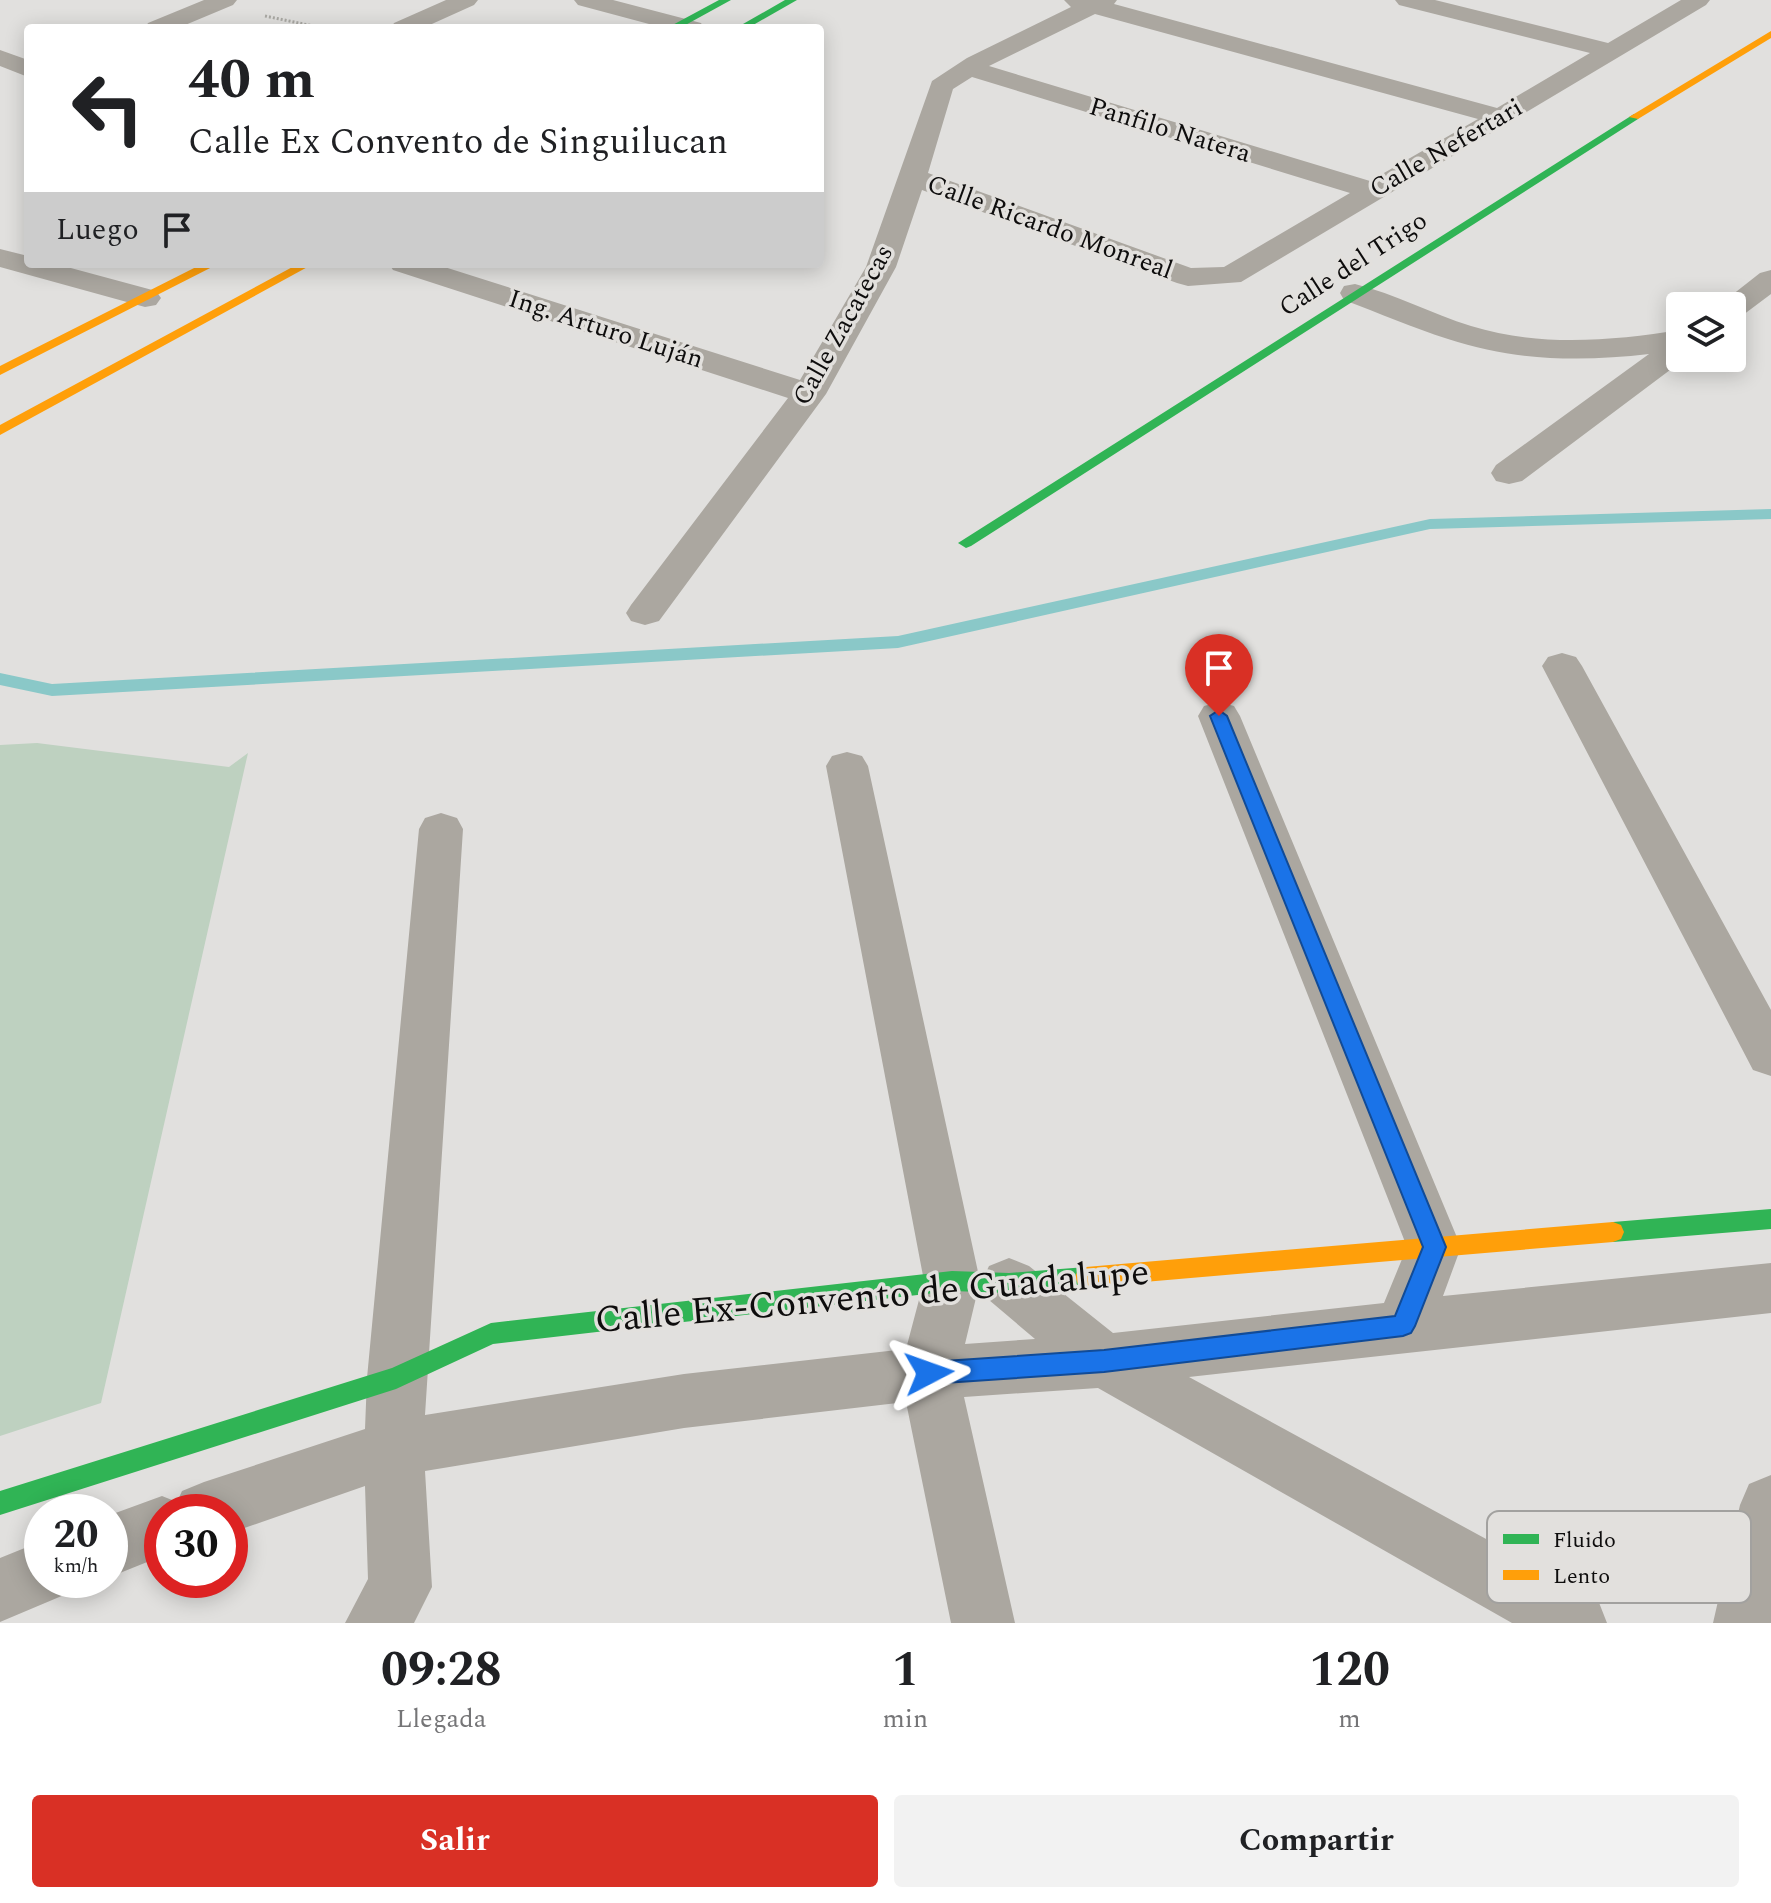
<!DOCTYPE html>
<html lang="es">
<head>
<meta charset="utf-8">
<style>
	body { margin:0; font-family:Spectral,serif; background:#f2f2f2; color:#202124; height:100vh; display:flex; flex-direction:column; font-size:30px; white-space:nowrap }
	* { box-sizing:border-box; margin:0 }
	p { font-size:26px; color:#757577 }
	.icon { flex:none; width:44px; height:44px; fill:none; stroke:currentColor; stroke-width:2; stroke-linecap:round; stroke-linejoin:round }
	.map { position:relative; height:1623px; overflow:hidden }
	.details { display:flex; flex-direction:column; background:#fff; flex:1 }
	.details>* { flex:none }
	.guide { position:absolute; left:24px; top:24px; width:800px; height:244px; border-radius:8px; box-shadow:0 4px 20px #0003; background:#fff; color:#202124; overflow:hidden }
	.buttons { position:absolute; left:1666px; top:292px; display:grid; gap:16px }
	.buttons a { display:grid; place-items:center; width:80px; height:80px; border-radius:8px; background:#fff; box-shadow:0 4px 20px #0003; font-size:40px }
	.speed { position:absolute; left:24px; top:1494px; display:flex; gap:16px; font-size:40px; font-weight:700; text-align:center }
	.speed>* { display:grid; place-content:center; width:104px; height:104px; border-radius:50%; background:#fff; box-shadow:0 4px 20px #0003; line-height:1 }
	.speed small { font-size:20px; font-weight:400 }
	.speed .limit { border:12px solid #d22; background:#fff; color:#111 }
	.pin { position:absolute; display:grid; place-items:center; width:68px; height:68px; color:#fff; margin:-82px -34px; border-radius:50% 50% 50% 0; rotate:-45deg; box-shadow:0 0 8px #0007 }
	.pin .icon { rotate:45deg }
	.me { position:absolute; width:88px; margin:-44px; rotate:86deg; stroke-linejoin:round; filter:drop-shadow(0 0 6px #0008) }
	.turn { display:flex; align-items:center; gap:28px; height:168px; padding:0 32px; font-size:36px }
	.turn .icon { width:104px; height:104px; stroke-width:2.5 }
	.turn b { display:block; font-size:56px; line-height:68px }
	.then { display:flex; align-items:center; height:76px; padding:0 32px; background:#0003; gap:16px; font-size:30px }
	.eta { display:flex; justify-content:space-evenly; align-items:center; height:136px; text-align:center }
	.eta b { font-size:48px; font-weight:700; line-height:56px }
	.action { display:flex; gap:16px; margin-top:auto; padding:16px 32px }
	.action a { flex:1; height:92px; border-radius:8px; background:#d93025; color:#fff; font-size:32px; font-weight:700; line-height:92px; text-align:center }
	.action a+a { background:#f2f2f2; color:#202124 }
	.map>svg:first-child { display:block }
	.green { fill:#bed1c0 }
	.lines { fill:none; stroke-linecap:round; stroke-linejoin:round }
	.stream { fill:#8ac8c8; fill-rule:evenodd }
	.path { stroke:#aaa9a4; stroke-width:3; stroke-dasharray:2 2; stroke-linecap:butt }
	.street { fill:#aba7a0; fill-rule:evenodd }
	.fast { fill:#30b455; fill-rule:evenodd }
	.slow { fill:#ff9f0a; fill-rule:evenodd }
	.route { fill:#1a73e8; stroke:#114b97; stroke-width:2 }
	.labels { text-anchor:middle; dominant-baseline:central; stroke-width:7; stroke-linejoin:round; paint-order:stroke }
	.far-street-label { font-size:26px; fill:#0e0d0d; stroke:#e2e0dd }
	.near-street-label { font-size:38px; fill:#0e0d0d; stroke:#e2e0dd }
	.key { fill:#e2e0dd; stroke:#a2a19f; stroke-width:2 }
	.key-label { font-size:22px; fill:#0e0d0d }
</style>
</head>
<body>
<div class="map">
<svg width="1771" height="1623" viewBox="0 0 1771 1623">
	<rect width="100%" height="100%" fill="#e1e0de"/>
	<!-- green -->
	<path class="green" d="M37 743 229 767 248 753 101 1403 0 1436V745Z"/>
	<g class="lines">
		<!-- stream -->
		<path class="stream" d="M1771 509V519L1430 529 898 648 52 696 0 685V673L52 684 898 636 1430 519Z"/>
		<!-- path -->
		<path class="path" d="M265 16 323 28"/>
		<!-- street -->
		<path class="street" d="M204 0H237L233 5 178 28H145L148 23Z
			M446 0H478L474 5 423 28H391L394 23Z
			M574 0H613L701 23 704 28H664L578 5Z
			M1064 0H1117L1114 4 1497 108 1590 53 1399 5 1395 0H1435L1608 43 1681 0H1710L1706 5 1241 282 1188 286 1177 283 922 190 896 267 826 394 659 621 645 625 631 621 626 613 631 605 788 398 393 270 389 264H435L800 380 866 267 932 81 967 58 1071 7ZM1095 14 1478 119 1370 181 989 66ZM972 77 1350 193 1224 267 1191 268 928 173 953 89Z
			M0 50 28 60V77L0 66Z
			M0 249 28 256V264H56L156 291 161 298 156 305 145 307 0 267Z
			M1771 270V294L1743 315 1732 317V306H1718L1760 273Z
			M1355 284C1395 294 1432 314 1471 326 1539 347 1611 341 1680 330V358H1686L1522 481 1509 484 1496 481 1491 473 1496 465 1649 354C1581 362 1514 361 1448 339 1413 328 1379 313 1344 300L1340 293 1344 286Z
			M1562 653 1576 657 1582 666 1771 1010V1076L1753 1070 1542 666 1548 657Z
			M1219 702 1234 706 1240 716 1461 1247 1443 1296 1771 1263V1313L1189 1377 1598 1600 1607 1623H1512L1098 1388 964 1397 1015 1623H951L906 1402 684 1428 425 1471 432 1587 414 1623H345L368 1579 365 1486 230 1533V1512H162V1556L110 1577V1515L162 1496 177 1502 182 1491 204 1482 365 1429 367 1378 419 829 425 818 441 813 457 818 463 829 425 1415 684 1374 906 1349 924 1281 826 766 832 756 847 752 862 756 868 766 980 1281 965 1344 1035 1339 989 1300 981 1283 989 1266 1009 1258 1029 1266 1113 1333 1384 1303 1407 1247 1198 716 1204 706Z
			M1771 1475V1623H1713L1740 1505 1749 1484Z
			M42 1541V1580H71L64 1595 0 1622V1558Z"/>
		<!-- fast -->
		<path class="fast" d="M719 0H731L680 28H667Z
			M785 0H797L748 28H736Z
			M1634 114 1639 117 1638 119 971 546 966 548 958 543Z
			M1771 1209V1229L1613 1242 1605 1239 1602 1232 1605 1225 1613 1222Z
			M1086 1267 1094 1270 1097 1277 1094 1284 1086 1287 1009 1293 952 1291 493 1344 396 1389 0 1515V1491L392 1368 491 1323 952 1271 1009 1273Z"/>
		<!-- slow -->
		<path class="slow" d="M1771 31V38L1638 119 1629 117Z
			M202 264H218L0 375V366Z
			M298 264H313L0 435V425Z
			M1613 1222 1621 1225 1624 1232 1621 1239 1613 1242 1086 1287 1078 1284 1075 1277 1078 1270 1086 1267Z"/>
	</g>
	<!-- route -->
	<path class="route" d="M1219 710 1227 716 1446 1247 1415 1326 1411 1333 1403 1336 1104 1372 929 1384 920 1381 917 1373 920 1365 929 1362 1104 1350 1395 1316 1423 1247 1210 716Z"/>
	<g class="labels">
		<!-- far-street labels -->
		<g class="far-street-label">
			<text transform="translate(1170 130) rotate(17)">Panfilo Natera</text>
			<text transform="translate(1446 148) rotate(-30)">Calle Nefertari</text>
			<text transform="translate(1050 227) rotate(20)">Calle Ricardo Monreal</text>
			<text transform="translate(1353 264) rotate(-33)">Calle del Trigo</text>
			<text transform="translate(843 325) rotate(-61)">Calle Zacatecas</text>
			<text transform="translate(606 329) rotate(18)">Ing. Arturo Luján</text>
		</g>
		<!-- near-street labels -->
		<g class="near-street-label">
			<text transform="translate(872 1297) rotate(-5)">Calle Ex-Convento de Guadalupe</text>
		</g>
	</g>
	<!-- legend -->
	<rect x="1487" y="1511" width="264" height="92" rx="12" class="key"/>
	<rect x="1503" y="1534" width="36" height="10" fill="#30b455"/>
	<rect x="1503" y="1570" width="36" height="10" fill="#ff9f0a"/>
	<g class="key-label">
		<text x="1553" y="1547">Fluido</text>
		<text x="1553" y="1583">Lento</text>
	</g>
</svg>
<div class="buttons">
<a><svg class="icon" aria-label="layers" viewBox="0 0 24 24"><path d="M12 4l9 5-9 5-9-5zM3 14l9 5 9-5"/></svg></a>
</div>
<div class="speed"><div>20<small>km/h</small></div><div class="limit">30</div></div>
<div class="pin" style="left:1219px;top:716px;background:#d93025"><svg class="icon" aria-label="arrive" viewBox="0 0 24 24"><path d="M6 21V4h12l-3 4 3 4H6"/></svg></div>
<svg class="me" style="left:929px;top:1373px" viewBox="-20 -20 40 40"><path d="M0-17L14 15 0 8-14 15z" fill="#1a73e8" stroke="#fff" stroke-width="4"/></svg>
<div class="guide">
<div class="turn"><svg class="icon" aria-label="left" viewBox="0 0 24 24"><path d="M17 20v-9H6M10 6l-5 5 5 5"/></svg><div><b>40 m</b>Calle Ex Convento de Singuilucan</div></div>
<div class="then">Luego<svg class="icon" aria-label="arrive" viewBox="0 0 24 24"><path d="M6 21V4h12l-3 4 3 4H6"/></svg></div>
</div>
</div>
<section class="details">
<div class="eta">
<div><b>09:28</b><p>Llegada</p></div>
<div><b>1</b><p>min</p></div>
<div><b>120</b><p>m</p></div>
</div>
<div class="action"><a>Salir</a><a>Compartir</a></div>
</section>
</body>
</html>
